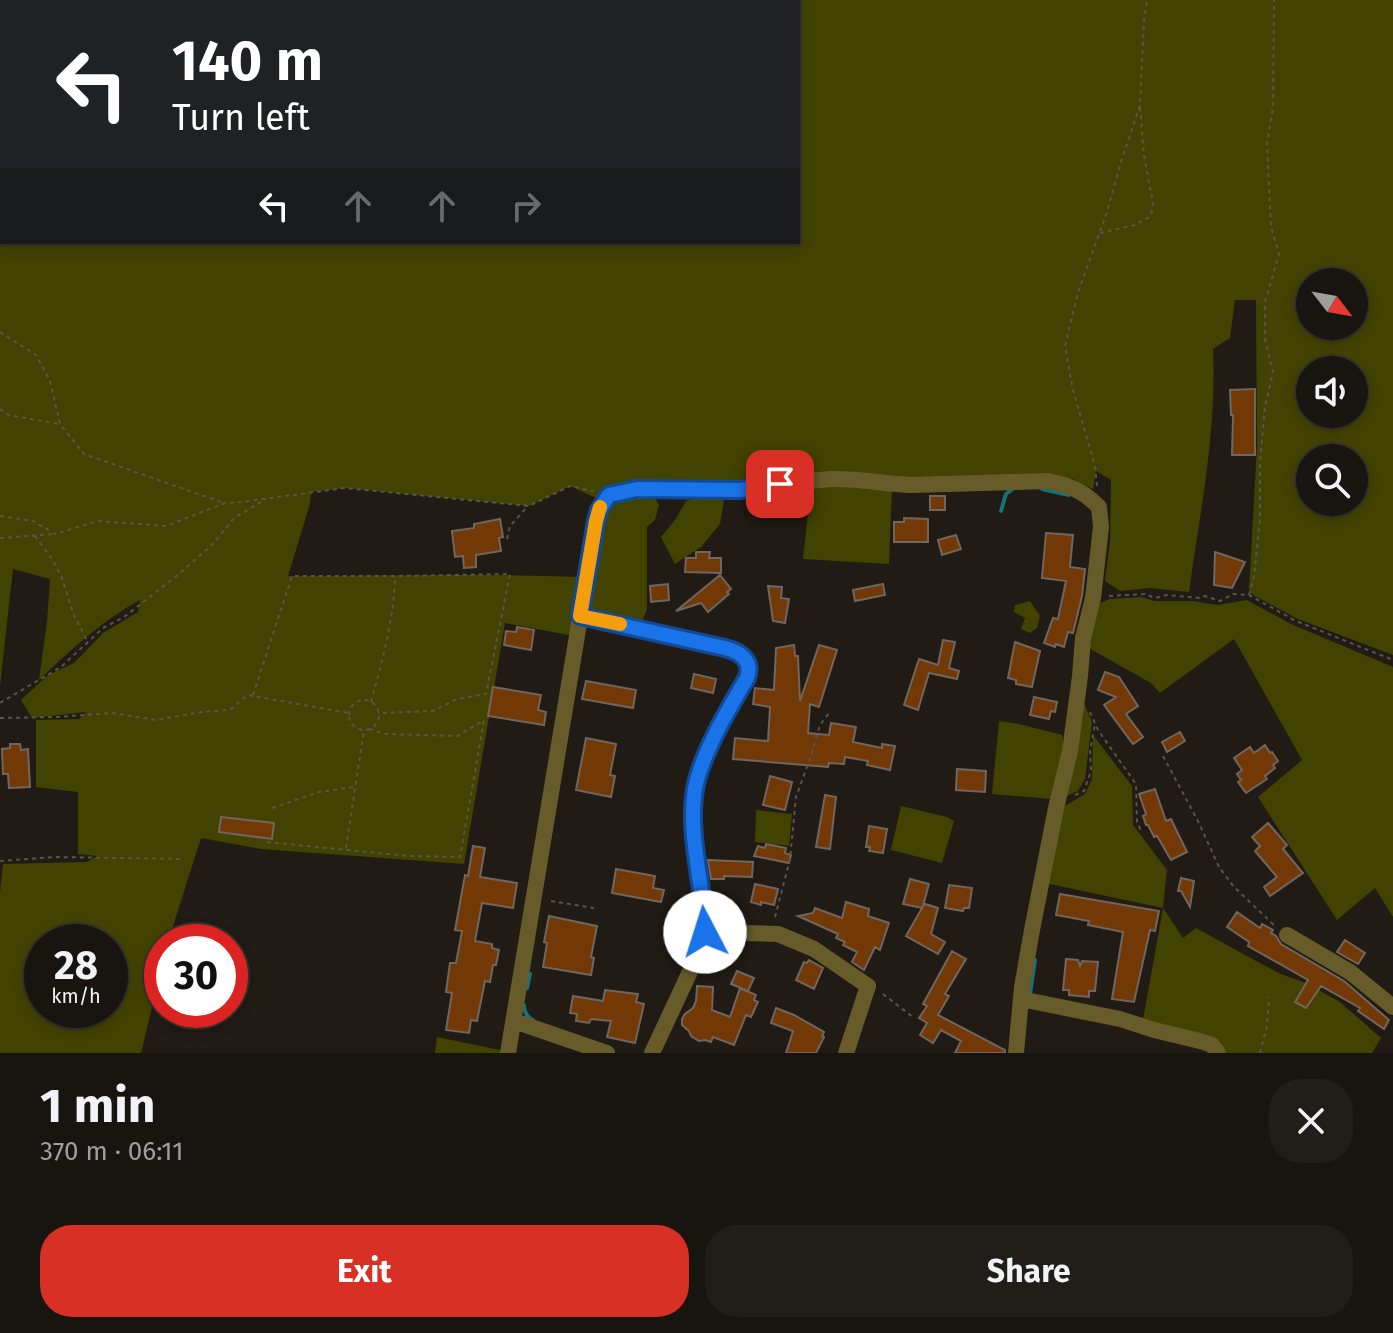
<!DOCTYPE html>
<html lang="en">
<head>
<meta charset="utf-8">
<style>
	body { margin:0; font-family:"Fira Sans",sans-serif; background:#211d18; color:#f1f3f6; height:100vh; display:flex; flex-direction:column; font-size:30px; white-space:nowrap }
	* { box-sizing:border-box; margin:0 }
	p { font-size:26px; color:#9f9e9e }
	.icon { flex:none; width:44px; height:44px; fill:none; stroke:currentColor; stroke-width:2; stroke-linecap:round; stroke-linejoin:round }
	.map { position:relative; height:1053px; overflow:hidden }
	.panel { display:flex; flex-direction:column; background:#18140f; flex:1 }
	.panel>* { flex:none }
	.guide { position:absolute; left:0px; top:0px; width:800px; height:244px; box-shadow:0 4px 12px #0003,0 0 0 2px #36332f; background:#202124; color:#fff; overflow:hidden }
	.needle { width:52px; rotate:121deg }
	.controls { position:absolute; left:1296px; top:268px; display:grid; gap:16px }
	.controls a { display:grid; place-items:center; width:72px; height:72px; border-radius:50%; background:#18140f; box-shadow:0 4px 12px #0003,0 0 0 2px #36332f; font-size:40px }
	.speed { position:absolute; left:24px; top:924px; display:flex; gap:16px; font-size:40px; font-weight:700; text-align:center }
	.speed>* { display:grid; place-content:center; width:104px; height:104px; border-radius:50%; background:#18140f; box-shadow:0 4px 12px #0003,0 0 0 2px #36332f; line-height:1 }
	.speed small { font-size:20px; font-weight:400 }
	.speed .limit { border:12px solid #d22; background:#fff; color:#111 }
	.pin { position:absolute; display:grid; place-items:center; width:68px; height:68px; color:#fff; margin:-34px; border-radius:16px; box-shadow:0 4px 12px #0006 }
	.me { position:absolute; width:88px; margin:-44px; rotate:355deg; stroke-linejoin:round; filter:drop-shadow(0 0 6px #0008) }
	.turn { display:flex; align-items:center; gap:28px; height:168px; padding:0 40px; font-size:36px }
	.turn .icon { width:104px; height:104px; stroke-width:2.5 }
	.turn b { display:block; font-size:56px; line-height:68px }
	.lanes { display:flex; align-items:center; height:76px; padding:0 40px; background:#0003; justify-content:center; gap:40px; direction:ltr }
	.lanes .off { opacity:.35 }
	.round { display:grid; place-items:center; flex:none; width:84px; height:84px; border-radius:32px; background:#211d18 }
	.summary { display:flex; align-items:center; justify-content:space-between; height:136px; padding:0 40px }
	h1 { font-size:48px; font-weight:700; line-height:60px }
	.button { display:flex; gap:16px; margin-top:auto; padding:16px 40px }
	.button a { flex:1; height:92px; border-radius:32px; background:#d93025; color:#fff; font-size:32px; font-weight:700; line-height:92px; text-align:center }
	.button a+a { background:#211d18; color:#f1f3f6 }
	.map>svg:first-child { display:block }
	.green { fill:#424300; fill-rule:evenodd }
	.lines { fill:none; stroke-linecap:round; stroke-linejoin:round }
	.stream { stroke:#187078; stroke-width:4 }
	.building { fill:#723907; stroke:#6f6660; stroke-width:2 }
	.path { stroke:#59544e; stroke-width:2; stroke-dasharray:4 4; stroke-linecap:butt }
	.minor { stroke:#675c29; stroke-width:16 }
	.route-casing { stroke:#114b97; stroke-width:20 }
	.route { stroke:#1a73e8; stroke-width:14 }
	.slow { stroke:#f59e0b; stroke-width:14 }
</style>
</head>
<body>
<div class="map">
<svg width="1393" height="1053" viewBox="0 0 1393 1053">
	<rect width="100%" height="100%" fill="#201b14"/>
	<!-- green -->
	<path class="green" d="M0 0H1393V655L1298 619 1253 595 1249 590 1257 445 1256 300H1235L1230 338 1213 349C1217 431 1200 512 1189 592L1150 588 1120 591 1105 581 1110 541 1111 480 1096 471 1093 489 1073 479 1042 476 747 488 629 482 602 501 570 486 529 506 345 488 311 492 310 504 288 576C386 576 484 573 582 577L573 636 505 623 464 864 261 849 201 838 168 942H162V966L141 1053H0V893L3 864 87 862 97 856 78 854V792L36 787V720L79 719 86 712 32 718 21 700 48 675 74 663 103 633 138 612 140 600C101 621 71 650 39 680L47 621 50 579 13 569 0 686ZM2 2H798V242H2ZM1310 282H1354V326H1310ZM1310 370H1354V414H1310ZM1310 458H1354V502H1310ZM42 942H110V1010H42Z
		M843 484 892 489 889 564 803 559 811 486Z
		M651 491 659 505 655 520 647 527V609L641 624 585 612 604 505Z
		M711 492 724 501 720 524 701 547 675 564 661 537 675 520 686 501Z
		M1141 597 1155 601H1193L1217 605 1247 600 1291 624 1393 667V917L1375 888 1337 920 1258 797 1302 760 1234 639 1160 693 1151 683 1087 647 1100 603 1110 599Z
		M1030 601 1040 616 1037 628 1030 633 1021 629 1025 618 1014 612 1015 605Z
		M1080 693 1092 722 1085 779 1078 791 1062 798Z
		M999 721 1019 724 1062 735C1067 754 1056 780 1051 799L992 794Z
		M1093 735 1132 786 1133 825 1167 870 1163 908 1183 938 1196 928 1256 961 1281 974 1306 983 1340 1002 1381 1038 1372 1053H1225L1143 1020 1163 908 1045 883 1061 808 1085 794 1092 779Z
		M901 806 947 817 954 821 942 863 891 850Z
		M756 810 792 814 789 846 755 842Z
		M437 1037 505 1051V1053H435Z"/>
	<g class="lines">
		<!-- stream -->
		<path class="stream" d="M1042 489 1069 495
			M1001 511 1006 494 1014 488
			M527 988 530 974
			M1030 994 1035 960
			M524 1005C524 1011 527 1018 533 1020"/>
	</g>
	<!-- building -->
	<path class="building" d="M1255 389V455H1232L1233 415H1231L1230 390Z
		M930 496H945V510H930Z
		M904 518 928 519V542H894V522H904Z
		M500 519 503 537 499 538 501 551 476 555V567L464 568 463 556 455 557 452 531 474 528V524Z
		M1046 533 1073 535 1070 567 1085 569 1082 596 1073 633 1068 632 1064 647 1056 644 1055 647 1044 643 1053 618 1058 619 1066 581 1042 578Z
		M956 535 961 549 942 555 938 540Z
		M696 552H710L709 558H721V573L685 572 686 558H696Z
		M1215 552 1245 562 1232 588 1214 585Z
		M720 575 731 589 727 592 729 594 708 612 701 603 676 611Z
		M668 584 669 600 651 602 650 586Z
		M883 584 885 595 855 601 853 590Z
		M768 586 782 587 781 598 789 599 785 623 773 621Z
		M517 627 534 630 531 650 504 645 506 631 516 632Z
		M943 640 955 642 949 668 959 671 957 679 929 673 918 710 904 705 919 659 938 665Z
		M1015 642 1040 651 1032 687 1016 684V680L1008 678Z
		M794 645 795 656H798L800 701 819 645 837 650 819 707 810 704 808 733 829 735 831 723 856 727 853 742 882 748V744L895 746 890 770 867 765 868 761 845 757 844 764 829 763 828 767 733 759 735 738 768 741 770 707 753 704 755 688 774 690 776 648Z
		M1105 672 1119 677 1138 706 1126 714 1143 737 1133 744 1104 705 1116 697 1098 690Z
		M694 674 716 679 713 693 691 688Z
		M586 681 636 690 633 708 582 699Z
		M493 687 541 695 538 710 546 712 544 725 488 716Z
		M1034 697 1057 702 1055 712 1051 711 1049 719 1030 715Z
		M1180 732 1185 741 1167 752 1162 742Z
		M586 738 616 744 610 775 615 776 611 797 576 790Z
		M10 744H20L21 750 28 749 30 787 9 788 8 774H3L2 749 10 748Z
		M1265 745 1270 753 1272 752 1278 761 1273 765 1275 768 1265 776 1267 779 1246 793 1238 782 1241 780 1237 774 1242 770 1234 758 1250 747 1254 753Z
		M957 769 986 771 985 792 956 790Z
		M770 776 792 782 785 810 763 805Z
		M1155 789 1166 821 1171 819 1187 852 1171 860 1157 836 1154 837 1148 825H1146L1143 816 1146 814 1139 794Z
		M825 795 836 797 830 849 816 847Z
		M221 817 274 823 272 839 219 832Z
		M1268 823 1287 845 1283 849 1303 873 1270 896 1264 887 1277 877 1255 851 1260 846 1252 837Z
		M869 826 887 829 883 853 869 851 870 847H866Z
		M766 844 786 848 785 853 791 855 789 863 754 856 758 846 765 848Z
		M473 846 485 848 480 877 517 883 513 908 482 903 475 941 492 944V948L499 950 496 965H493L490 982 485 981 477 1021 471 1020 469 1033 446 1030 452 993 446 992 450 963H456L462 931 455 930 465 875 468 876Z
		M708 860 753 862 752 877 724 876V879H711Z
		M616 869 655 876 653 888 664 890 661 902 612 893Z
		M1181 878 1194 881 1190 907 1181 891H1178Z
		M910 879 929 884 923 906 925 904 938 908 931 934 945 942 938 954 906 936 922 908 903 904Z
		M755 884 778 889 774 905 761 902V905L751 902Z
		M949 885 972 888 969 908H964L963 911 945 908Z
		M1060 894 1159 911 1155 931 1150 930 1134 1002 1112 999 1123 932 1088 925 1089 921 1056 915Z
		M691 897 693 923 691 939 673 934 676 921 685 923Z
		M846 902 869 909 868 916 889 923 880 950 875 947 864 970 852 962 857 952 843 945 845 942 836 938 838 934 798 916 813 913 815 908 842 918Z
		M1237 912 1260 928 1262 924 1273 930 1271 933 1276 936 1281 944 1344 981 1389 1020 1384 1029 1358 1011 1360 1008 1321 986 1306 1008 1295 1002 1308 980 1248 946 1249 942 1227 927Z
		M549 916 597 926 591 957 594 958 591 975 543 967 547 943 544 942Z
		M1345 940 1365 953 1358 964 1337 952Z
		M952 951 966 959 945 994 949 996 938 1015 1005 1050V1053H955L961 1041 941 1030 933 1043 920 1035 927 1023 919 1018 927 1006 923 1004Z
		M1066 959 1078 960 1080 966 1082 961 1098 962 1095 991H1089V997L1069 995V990H1063Z
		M809 960 823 968 814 989 796 980 804 962 807 963Z
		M737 971 754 978 748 991 731 984Z
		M697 986 713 987 712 1010 730 1017 740 988 756 995 754 1000 758 1002 751 1017 746 1015 734 1045 713 1037 711 1042 705 1040 699 1041 691 1036 689 1031 682 1025V1019L685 1014 693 1008 696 1001Z
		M605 990 638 994 636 1002 644 1004 635 1043 607 1037 611 1021 591 1019 589 1023 576 1021 577 1014 570 1013 573 996 603 1001Z
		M776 1008 794 1015 824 1032 822 1036 824 1037 816 1053H786L793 1031 771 1023Z"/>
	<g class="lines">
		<!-- path -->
		<path class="path" d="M3 2V0
			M0 27 2 8
			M1100 233 1135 225 1151 216 1153 203 1144 156 1140 106
			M0 332 36 355 50 381 60 424 84 454 224 503
			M0 409 9 415 59 424
			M1097 486 1095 466 1073 390 1065 346 1078 292 1106 215 1121 162 1140 105 1144 21 1147 0
			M0 516 33 521 55 534 98 521 166 526 225 503 241 502 345 488 529 506 570 486 593 491
			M35 536 52 559 62 578 73 613 87 641
			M0 538 55 534
			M507 539 510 526 528 506
			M1249 595 1254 577 1260 518V463L1265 407 1273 372 1265 339V302L1279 254 1271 227 1267 144 1273 107 1274 0
			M1109 596 1145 594 1155 598 1167 595 1200 598 1205 596 1220 601 1233 594 1249 595 1296 621 1393 660
			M253 695 292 576H395L510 574 486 694 457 699 433 711 378 713
			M349 715a15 15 0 1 1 30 0a15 15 0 1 1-30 0Z
			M371 702C382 661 394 620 395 578
			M0 703 61 667 103 628 124 617 179 574 212 545 234 518 266 499
			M1090 712 1098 730 1136 784 1137 822 1141 831
			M0 718 56 717 112 713 156 720 201 712 230 710 247 695 349 713
			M369 729 386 734 457 736 483 721
			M1163 756 1198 821 1219 867 1234 887 1276 927
			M1075 795 1084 791 1091 771 1090 751 1095 724
			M272 808 319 792 354 787
			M267 842 409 856 460 857 484 720
			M346 848 364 730
			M0 861 54 857 180 859
			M551 901 594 908
			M775 917 790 859 796 797 812 753 820 725 829 713
			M883 994 914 1018
			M1260 1053 1267 1026 1269 997"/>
		<!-- minor -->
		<path class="minor" d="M580 616 725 648C740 653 753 661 747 678 730 707 698 762 694 795 692 812 693 833 695 850 699 884 709 915 701 948L652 1053
			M705 932 778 934 814 949 868 986 846 1053
			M1287 935 1350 972 1393 1007
			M1021 999 1120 1019 1154 1030 1200 1041 1212 1045 1218 1053
			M514 1021 607 1053
			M508 1053 596 521 602 503 609 495C651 482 695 492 738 490 768 489 800 481 831 479 858 478 884 484 911 485L1048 481C1071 486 1082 490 1099 507L1101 527 1093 598 1083 638 1080 676 1070 751 1056 808 1032 930 1022 987 1016 1053"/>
	</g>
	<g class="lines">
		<defs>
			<path id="route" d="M705 932C704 887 689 841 694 796 697 761 729 708 747 678 753 661 741 652 725 648L580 616 596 521 599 510 609 495 637 489 740 490 780 484"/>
		</defs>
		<!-- route casing -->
		<use href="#route" class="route-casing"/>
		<!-- route -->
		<use href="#route" class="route"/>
		<!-- slow -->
		<path class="slow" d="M600 507 596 521 580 616 620 624"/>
	</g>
</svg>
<div class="controls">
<a><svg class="needle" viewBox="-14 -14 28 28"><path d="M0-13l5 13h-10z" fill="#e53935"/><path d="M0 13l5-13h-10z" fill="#9f9e9e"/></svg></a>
<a><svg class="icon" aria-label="sound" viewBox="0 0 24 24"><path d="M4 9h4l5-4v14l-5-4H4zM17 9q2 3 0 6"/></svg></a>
<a><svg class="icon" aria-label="search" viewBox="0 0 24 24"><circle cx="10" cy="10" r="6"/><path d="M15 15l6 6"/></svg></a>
</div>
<div class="speed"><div>28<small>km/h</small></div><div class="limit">30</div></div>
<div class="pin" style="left:780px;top:484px;background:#d93025"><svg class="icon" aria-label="arrive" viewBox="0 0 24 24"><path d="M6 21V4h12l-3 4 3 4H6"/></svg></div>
<svg class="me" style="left:705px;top:932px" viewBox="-20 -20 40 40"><circle r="19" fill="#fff"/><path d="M0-13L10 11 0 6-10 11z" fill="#1a73e8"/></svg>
<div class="guide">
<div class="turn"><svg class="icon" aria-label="left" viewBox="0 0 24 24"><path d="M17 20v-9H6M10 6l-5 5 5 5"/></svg><div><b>140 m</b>Turn left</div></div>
<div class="lanes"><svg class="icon" aria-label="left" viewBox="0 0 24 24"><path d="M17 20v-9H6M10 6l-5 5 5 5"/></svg><svg class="icon off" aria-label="ahead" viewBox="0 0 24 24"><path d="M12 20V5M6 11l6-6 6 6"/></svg><svg class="icon off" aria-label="ahead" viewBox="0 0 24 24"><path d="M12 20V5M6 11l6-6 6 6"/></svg><svg class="icon off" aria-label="right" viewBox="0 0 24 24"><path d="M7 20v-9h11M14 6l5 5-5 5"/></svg></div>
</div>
</div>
<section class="panel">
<div class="summary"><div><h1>1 min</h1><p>370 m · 06:11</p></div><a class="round"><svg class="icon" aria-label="close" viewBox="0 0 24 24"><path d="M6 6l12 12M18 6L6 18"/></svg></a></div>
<div class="button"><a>Exit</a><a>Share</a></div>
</section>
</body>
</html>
